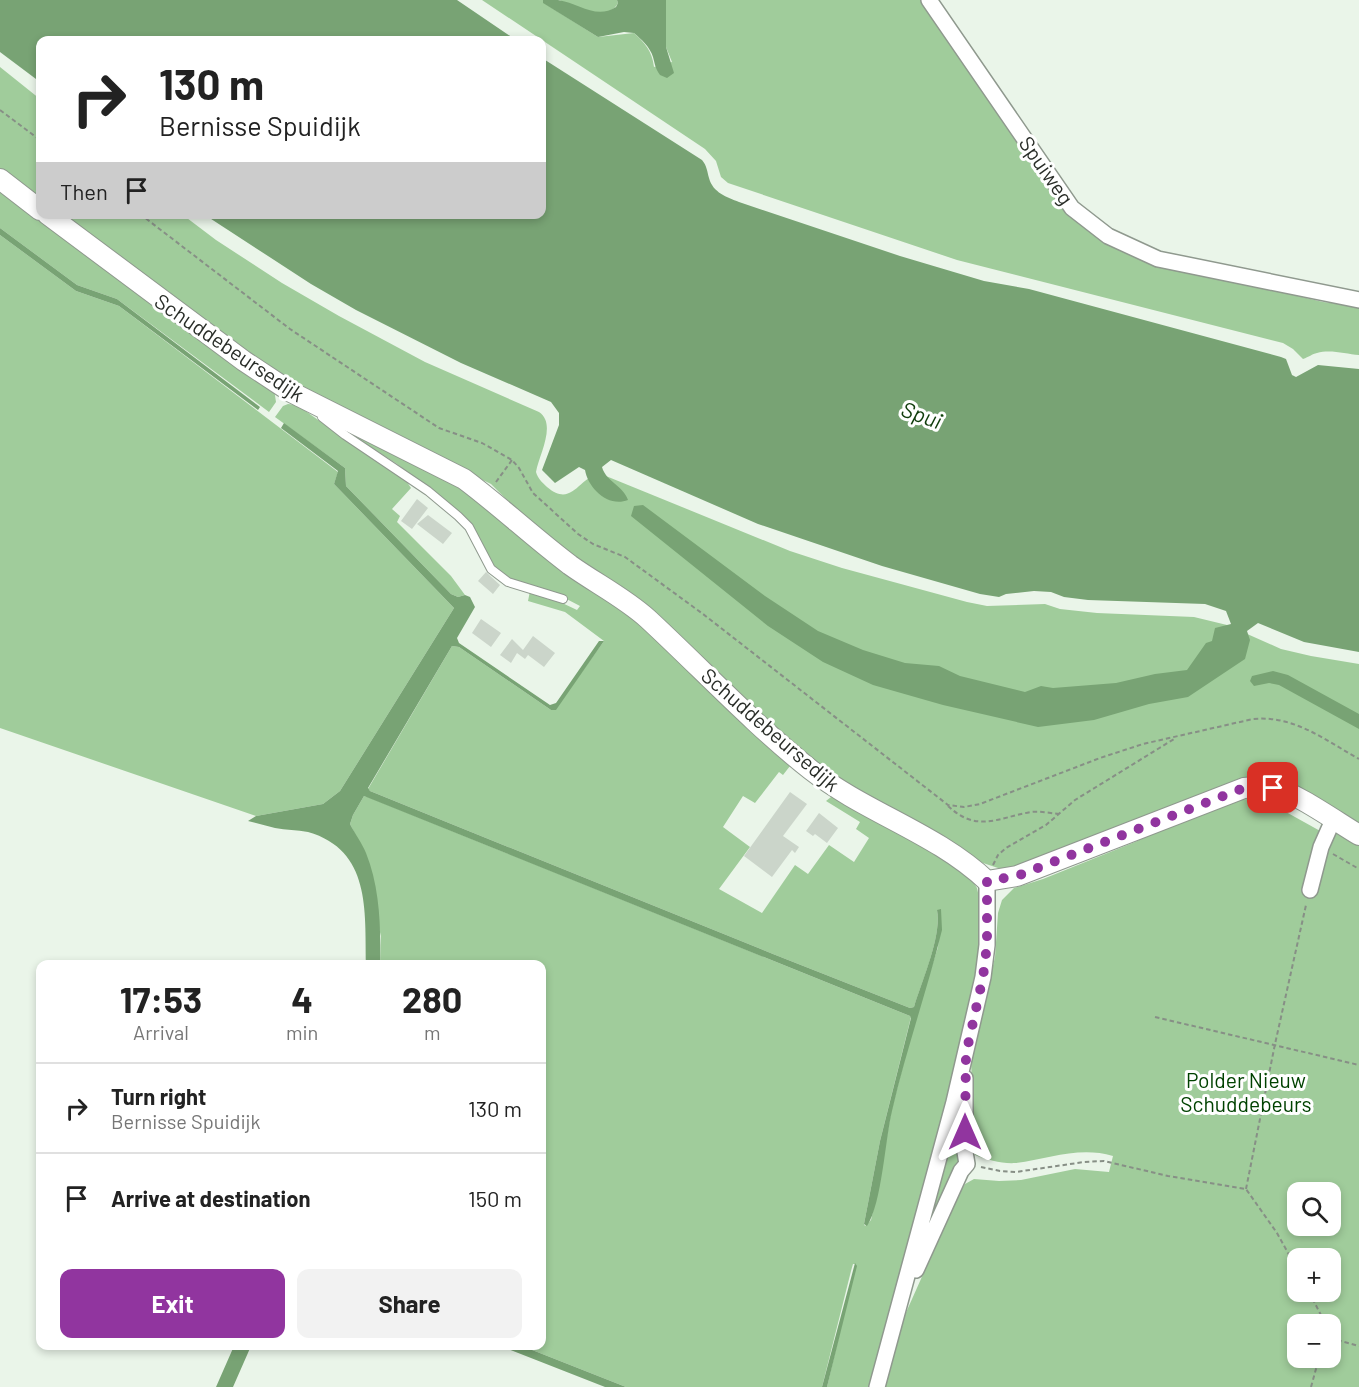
<!DOCTYPE html>
<html lang="en">
<head>
<meta charset="utf-8">
<style>
	body { margin:0; font-family:Barlow,sans-serif; background:#f2f2f2; color:#222; height:100vh; display:flex; flex-direction:column; font-size:22px; white-space:nowrap }
	* { box-sizing:border-box; margin:0 }
	p { font-size:20px; color:#767676 }
	.icon { flex:none; width:33px; height:33px; fill:none; stroke:currentColor; stroke-width:2; stroke-linecap:round; stroke-linejoin:round }
	.map { position:relative; flex:1; overflow:hidden }
	.drawer { position:absolute; left:36px; top:960px; width:510px; height:390px; display:flex; flex-direction:column; background:#fff; border-radius:12px; box-shadow:0 3px 9px #0003 }
	.drawer>* { flex:none }
	.hud { position:absolute; left:36px; top:36px; width:510px; height:183px; border-radius:12px; box-shadow:0 3px 9px #0003; background:#fff; color:#222; overflow:hidden }
	.tools { position:absolute; left:1287px; top:1182px; display:grid; gap:12px }
	.tools a { display:grid; place-items:center; width:54px; height:54px; border-radius:12px; background:#fff; box-shadow:0 3px 9px #0003; font-size:30px }
	.pin { position:absolute; display:grid; place-items:center; width:51px; height:51px; color:#fff; margin:-26px; border-radius:12px; box-shadow:0 3px 9px #0006 }
	.me { position:absolute; width:66px; margin:-33px; rotate:0deg; stroke-linejoin:round; filter:drop-shadow(0 0 4px #0008) }
	.turn { display:flex; align-items:center; gap:21px; height:126px; padding:0 24px; font-size:27px }
	.turn .icon { width:78px; height:78px; stroke-width:2.5 }
	.turn b { display:block; font-size:42px; line-height:51px }
	.then { display:flex; align-items:center; height:57px; padding:0 24px; background:#0003; gap:12px; font-size:22px }
	.eta { display:flex; justify-content:space-evenly; align-items:center; height:102px; text-align:center }
	.eta b { font-size:36px; font-weight:700; line-height:42px }
	.primary-button { display:flex; gap:12px; margin-top:auto; padding:12px 24px }
	.primary-button a { flex:1; height:69px; border-radius:12px; background:#91359f; color:#fff; font-size:24px; font-weight:700; line-height:69px; text-align:center }
	.primary-button a+a { background:#f2f2f2; color:#222 }
	ul { padding:0; list-style:none }
	li { display:flex; align-items:center; gap:18px; height:90px; padding:0 24px; border-top:2px solid #e0e0e0 }
	li div { flex:1 }
	li b { display:block; font-size:22px }
	li em { font-style:normal }
	.map>svg:first-child { display:block }
	.green { fill:#a0cc9b; fill-rule:evenodd }
	.water { fill:#78a374 }
	.building { fill:#cbd5ca }
	.lines { fill:none; stroke-linecap:round; stroke-linejoin:round }
	.service-casing { stroke:#8f998e; stroke-width:10 }
	.minor-casing { stroke:#8f998e; stroke-width:18 }
	.tertiary-casing { stroke:#8f998e; stroke-width:22 }
	.path { stroke:#878f86; stroke-width:2; stroke-dasharray:4.5 3; stroke-linecap:butt }
	.service { stroke:#fff; stroke-width:8 }
	.minor { stroke:#fff; stroke-width:15 }
	.tertiary { stroke:#fff; stroke-width:20 }
	.route { stroke:#91359f; stroke-width:10; stroke-dasharray:0 18 }
	.labels { text-anchor:middle; dominant-baseline:central; stroke-width:6; stroke-linejoin:round; paint-order:stroke }
	.street-label { font-size:21px; fill:#292d28; stroke:#fff }
	.park-label { font-size:21px; fill:#004200; stroke:#fff }
	.water-label { font-size:22px; font-style:italic; fill:#0f3c0b; stroke:#fff }
</style>
</head>
<body>
<div class="map">
<svg width="1359" height="1387" viewBox="0 0 1359 1387">
	<rect width="100%" height="100%" fill="#eaf5e9"/>
	<!-- green -->
	<path class="green" d="M482 0H543L544 3 598 37 634 33C645 43 652 51 654 67L672 62 666 47V0H921L1046 186 1066 208 1173 266 1323 302 1359 306V355C1346 354 1330 349 1317 353 1312 354 1309 357 1303 359L1293 349 1283 343 957 260 728 183 721 177 716 161 705 149Z
		M559 0H617L618 3C607 24 575 6 559 0Z
		M0 67 40 99V198L0 168Z
		M0 185 274 389 276 402 269 412 117 299 77 285 0 228Z
		M62 215H183L216 240 282 283 339 316 425 362 539 412C557 424 539 455 536 472 538 479 542 482 547 487 573 509 579 475 601 474L790 551 842 568 967 602 987 606 1045 604 1060 609 1097 613 1194 617 1227 625 1281 649 1311 656 1359 664V824L1272 778 1016 869 998 868 983 863 850 791 517 510 491 484 294 389Z
		M0 235 76 291 119 306 338 472 334 484 454 608 340 791 323 804 256 816 0 728Z
		M288 404 297 405 362 451 403 476 411 488 392 509 400 516 397 522 451 576 465 595 458 597 451 594 346 486 345 468 275 417 283 406Z
		M324 417 460 483 615 602 787 755 790 766 783 775 779 772 755 803 743 796 723 827 750 847 719 889 762 913 795 865 808 874 829 845 854 862 869 838 856 829 860 822 826 801 831 797H842L967 872 977 888 982 911 979 974 875 1387H827L856 1264H853L851 1271 822 1387H626L522 1346H542V964H380L381 936 354 832 350 824 353 815 364 796 368 797 910 1016 911 1017 880 1141 864 1224 865 1226 871 1220 878 1189 891 1112 915 1019 938 947 941 910H937C942 936 922 981 914 1007L910 1008 773 954 370 791 368 789 452 646 459 647 551 710 576 680 604 641 565 612 528 601 530 591 558 601 577 610 580 606 557 594 516 581 502 574 494 568 472 526 423 484 397 464Z
		M1247 799 1260 801 1286 812 1322 832 1359 829V1387H885L904 1317 958 1196 965 1184 974 1179 999 1181 1021 1180 1075 1169 1109 1172 1113 1156C1079 1146 1049 1159 1016 1163 1002 1164 988 1160 975 1155L971 1061 995 957 998 913 1002 900 1014 888 1043 879 1135 842 1171 824 1230 801ZM1298 1192H1330V1226H1298ZM1298 1258H1330V1292H1298ZM1298 1324H1330V1358H1298Z
		M962 1078V1155L917 1264Z"/>
	<!-- water -->
	<path class="water" d="M0 0H457L516 40H40V82L0 52Z
		M543 0C548 0 553 0 558 0 579 3 596 20 616 7L618 3 617 0H666V47L674 73 667 78 660 75C655 68 655 64 653 57 650 47 641 39 634 33L624 32 598 37 543 3Z
		M542 58 702 160C707 166 707 171 709 178 713 193 727 197 739 202L900 256 984 281 1029 289 1281 357 1286 359 1292 375 1296 377 1318 365 1359 369V652L1304 642 1258 623 1247 631 1250 640 1245 659 1188 697 1149 704 1094 720 1038 727 943 705 873 685 823 662 768 626 631 516 634 506 643 505 765 596 818 631 863 650 905 663 939 666 960 676 1025 692 1041 686 1053 688 1116 683 1155 674 1187 670 1206 643 1212 641 1215 628 1231 624 1226 611 1205 604 1088 600 1064 597 1051 592 1034 591 1006 594 999 597 980 594 882 566 758 524 611 460 602 467C606 482 623 485 628 500 608 508 588 488 585 470L579 467 555 483 542 470 559 425V413L551 402 461 363 356 310 311 284 205 215 542 214Z
		M0 228 77 285 117 299 260 407 258 410 119 306 76 291 0 235Z
		M284 423 345 468 346 486 451 594 458 597 465 595 470 597 475 607 457 638 459 643 550 705 556 703 599 641H604L556 710H551L459 647 452 646 368 788 370 791 773 954 910 1008 914 1007C922 980 942 936 937 910L941 909 942 930C927 991 906 1050 892 1111 885 1140 882 1203 867 1226L864 1224 880 1141 911 1018 910 1016 364 796 353 815 350 824C355 834 362 843 366 853 380 888 381 928 380 964H366C365 911 371 850 308 832 297 830 286 830 275 828 266 826 257 823 248 821L256 816 323 804 340 791 454 608 334 484 338 471 281 428Z
		M1273 671 1288 675 1359 714V729L1279 685 1269 683 1254 686 1250 681 1252 676Z
		M855 1263 857 1266 827 1387H822Z
		M234 1346H251L233 1387H216Z
		M500 1346H522L626 1387H605Z"/>
	<!-- building -->
	<path class="building" d="M417 499 428 508 412 529 401 521Z
		M428 515 452 533 443 544 417 524Z
		M486 572 500 585 493 594 478 581Z
		M481 619 501 633 491 647 472 633Z
		M533 636 555 653 544 667 528 655 525 659 517 653 511 663 500 655 512 639 523 650Z
		M790 792 807 804 783 836 799 847 795 853 792 850 772 877 744 856Z
		M819 813 838 828 827 843 815 834 813 836 806 831Z"/>
	<g class="lines">
		<defs>
			<path id="service" d="M322 417 345 435 428 491 458 516 469 527 491 569 508 582 563 599"/>
			<path id="minor" d="M929 0 1072 208 1108 236 1158 259 1359 300
				M1310 890 1321 847 1333 820
				M916 1270 961 1171 967 1164 965 1152V1078
				M877 1387 954 1102 983 977 987 945V881"/>
			<path id="tertiary" d="M0 179 40 210
				M47 214 244 361 291 392 464 479C500 506 533 537 570 565 595 583 625 598 648 619 702 669 753 724 811 770 866 813 936 833 987 881L1017 876 1244 788C1253 787 1262 786 1272 787 1295 792 1337 822 1359 835"/>
		</defs>
		<!-- service casing -->
		<use href="#service" class="service-casing"/>
		<!-- minor casing -->
		<use href="#minor" class="minor-casing"/>
		<!-- tertiary casing -->
		<use href="#tertiary" class="tertiary-casing"/>
		<!-- path -->
		<path class="path" d="M0 110 40 140
			M140 214 290 329 439 428 482 443 512 460 519 468 533 493 578 534 593 544 625 557 703 614 948 805 964 807 980 804 1100 758 1143 744 1253 719C1294 715 1325 740 1359 759
			M496 482 512 460
			M948 806C977 833 997 818 1031 812 1040 811 1050 813 1059 814
			M1333 854 1359 869
			M993 865 998 855 1006 848 1046 825 1075 800 1174 739
			M1155 1017 1359 1065
			M981 1167 1000 1171 1016 1172 1084 1162 1104 1161 1168 1176 1246 1189 1277 1233 1298 1271
			M1246 1189 1275 1044 1306 905
			M1309 1292 1323 1319V1324
			M1330 1338 1359 1346
			M1311 1387 1319 1358"/>
		<!-- service -->
		<use href="#service" class="service"/>
		<!-- minor -->
		<use href="#minor" class="minor"/>
		<!-- tertiary -->
		<use href="#tertiary" class="tertiary"/>
	</g>
	<g class="lines">
		<!-- route -->
		<path class="route" d="M965 1132 966 1054 983 977 987 945V881L1017 876 1244 788 1258 786 1273 788"/>
	</g>
	<g class="labels">
		<!-- street labels -->
		<g class="street-label">
			<text transform="translate(1047 170) rotate(55)">Spuiweg</text>
			<text transform="translate(230 347) rotate(34)">Schuddebeursedijk</text>
			<text transform="translate(771 729) rotate(41)">Schuddebeursedijk</text>
		</g>
		<!-- park labels -->
		<g class="park-label">
			<text x="1246" y="1079">Polder Nieuw<tspan x="1246" dy="24">Schuddebeurs</tspan></text>
		</g>
		<!-- water labels -->
		<g class="water-label">
			<text transform="translate(922 414) rotate(20)">Spui</text>
		</g>
	</g>
</svg>
<div class="tools">
<a><svg class="icon" aria-label="search" viewBox="0 0 24 24"><circle cx="10" cy="10" r="6"/><path d="M15 15l6 6"/></svg></a>
<a>+</a>
<a>−</a>
</div>
<div class="pin" style="left:1273px;top:788px;background:#d93025"><svg class="icon" aria-label="arrive" viewBox="0 0 24 24"><path d="M6 21V4h12l-3 4 3 4H6"/></svg></div>
<svg class="me" style="left:965px;top:1132px" viewBox="-20 -20 40 40"><path d="M0-17L14 15 0 8-14 15z" fill="#91359f" stroke="#fff" stroke-width="4"/></svg>
<div class="hud">
<div class="turn"><svg class="icon" aria-label="right" viewBox="0 0 24 24"><path d="M7 20v-9h11M14 6l5 5-5 5"/></svg><div><b>130 m</b>Bernisse Spuidijk</div></div>
<div class="then">Then<svg class="icon" aria-label="arrive" viewBox="0 0 24 24"><path d="M6 21V4h12l-3 4 3 4H6"/></svg></div>
</div>
<section class="drawer">
<div class="eta">
<div><b>17:53</b><p>Arrival</p></div>
<div><b>4</b><p>min</p></div>
<div><b>280</b><p>m</p></div>
</div>
<ul>
<li><svg class="icon" aria-label="right" viewBox="0 0 24 24"><path d="M7 20v-9h11M14 6l5 5-5 5"/></svg><div><b>Turn right</b><p>Bernisse Spuidijk</p></div><em>130 m</em></li>
<li><svg class="icon" aria-label="arrive" viewBox="0 0 24 24"><path d="M6 21V4h12l-3 4 3 4H6"/></svg><div><b>Arrive at destination</b></div><em>150 m</em></li>
</ul>
<div class="primary-button"><a>Exit</a><a>Share</a></div>
</section>
</div>
</body>
</html>
